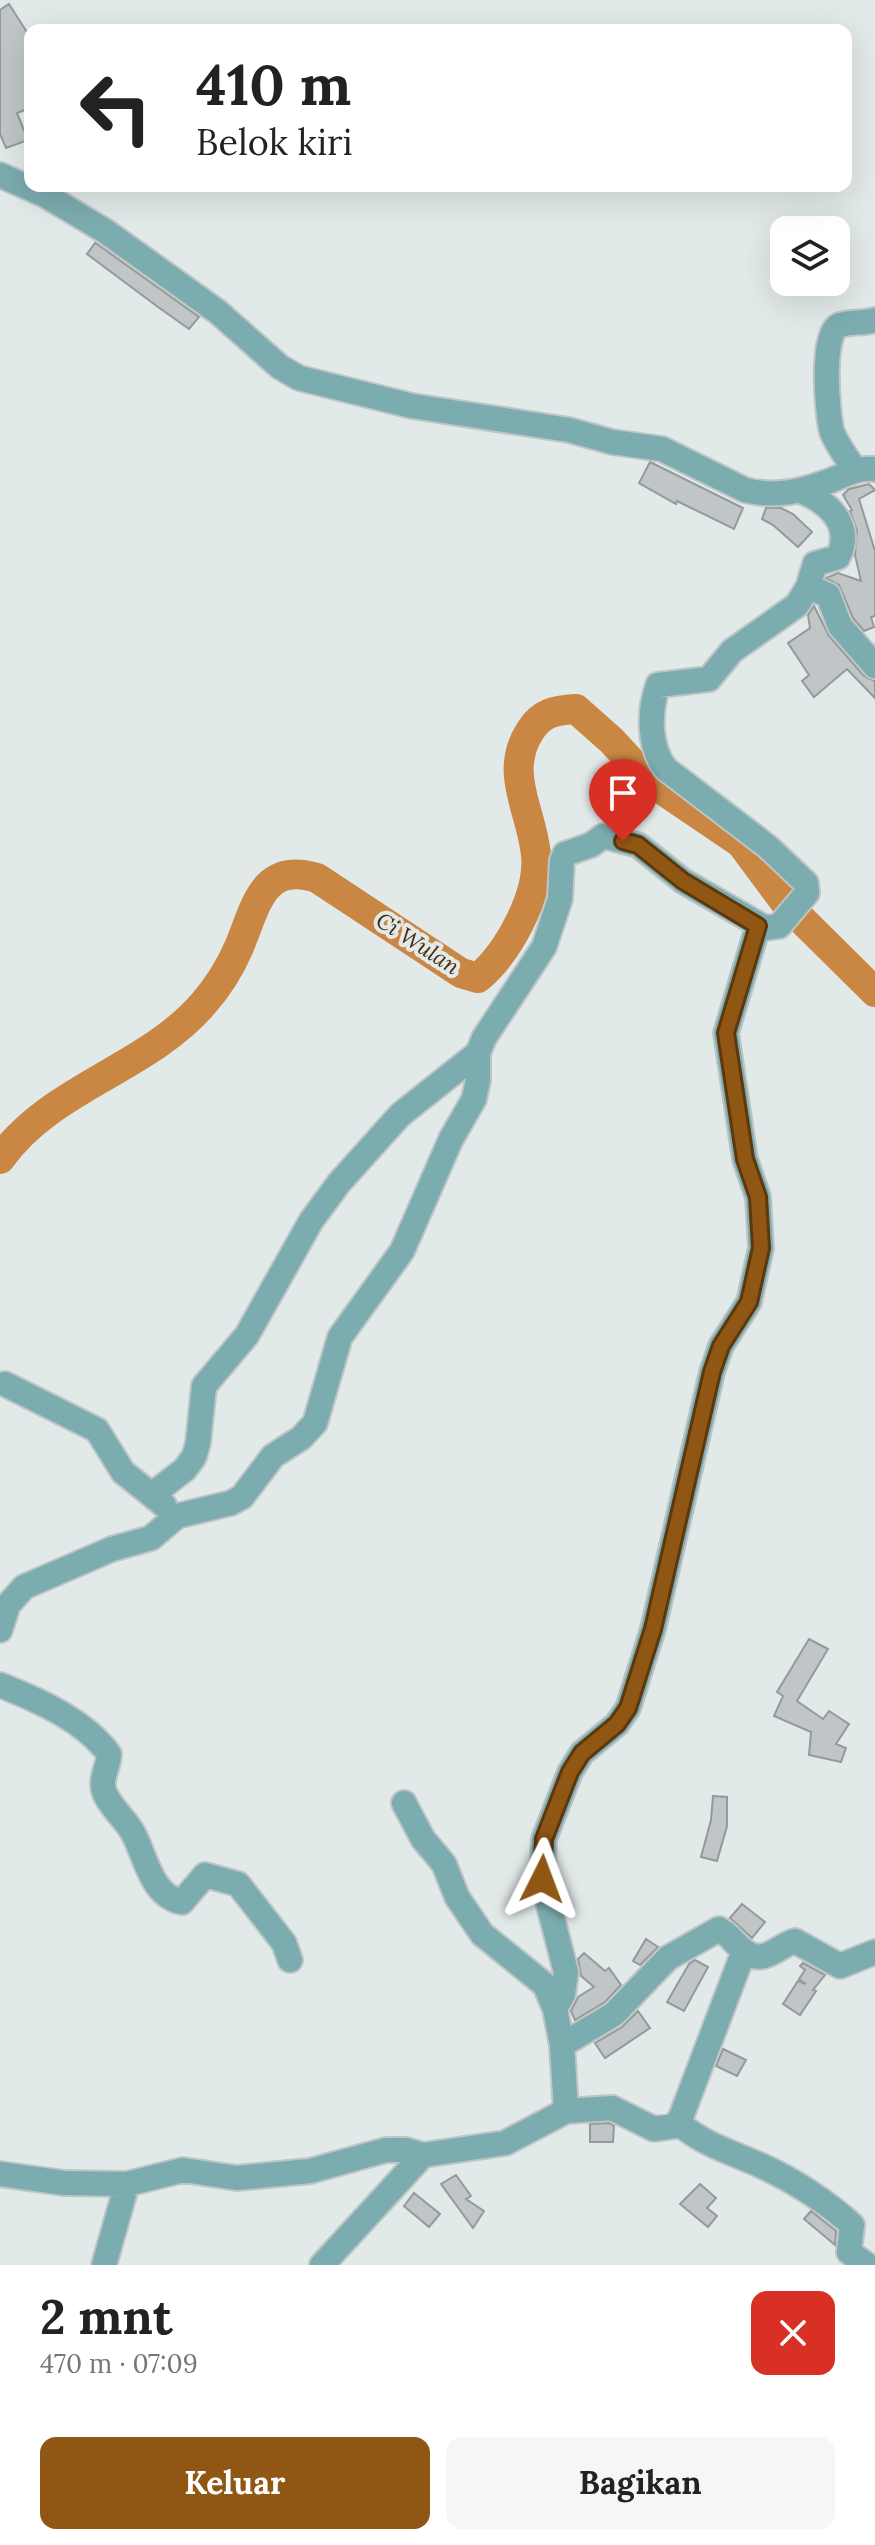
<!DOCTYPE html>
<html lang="id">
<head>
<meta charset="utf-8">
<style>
	body { margin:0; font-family:Lora,serif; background:#f6f6f6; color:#222; height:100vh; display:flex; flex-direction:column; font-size:30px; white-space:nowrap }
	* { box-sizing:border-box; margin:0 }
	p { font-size:26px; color:#767676 }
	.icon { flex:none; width:44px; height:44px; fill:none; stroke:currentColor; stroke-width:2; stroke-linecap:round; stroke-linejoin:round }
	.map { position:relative; height:2265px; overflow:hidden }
	.panel { display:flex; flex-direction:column; background:#fff; flex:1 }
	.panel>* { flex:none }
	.banner { position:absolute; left:24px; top:24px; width:828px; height:168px; border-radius:16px; box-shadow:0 8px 32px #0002; background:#fff; color:#222; overflow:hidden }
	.tools { position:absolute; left:770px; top:216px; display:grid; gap:16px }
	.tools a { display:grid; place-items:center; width:80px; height:80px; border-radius:16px; background:#fff; box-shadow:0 8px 32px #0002; font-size:40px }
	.pin { position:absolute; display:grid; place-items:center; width:68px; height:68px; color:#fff; margin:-82px -34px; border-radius:50% 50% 50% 0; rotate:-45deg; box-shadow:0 0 8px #0007 }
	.pin .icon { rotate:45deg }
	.me { position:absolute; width:88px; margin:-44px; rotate:3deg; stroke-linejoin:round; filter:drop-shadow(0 0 6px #0008) }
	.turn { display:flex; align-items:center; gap:28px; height:168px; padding:0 40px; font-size:36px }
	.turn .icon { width:104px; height:104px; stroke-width:2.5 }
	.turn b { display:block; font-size:56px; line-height:68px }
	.round { display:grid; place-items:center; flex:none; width:84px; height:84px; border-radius:16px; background:#f6f6f6 }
	.summary { display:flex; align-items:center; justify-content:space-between; height:136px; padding:0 40px }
	h1 { font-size:48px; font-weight:800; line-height:60px }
	.button { display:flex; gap:16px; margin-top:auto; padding:16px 40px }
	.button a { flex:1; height:92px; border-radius:16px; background:#905613; color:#fff; font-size:32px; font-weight:800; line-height:92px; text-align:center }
	.button a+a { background:#f6f6f6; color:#222 }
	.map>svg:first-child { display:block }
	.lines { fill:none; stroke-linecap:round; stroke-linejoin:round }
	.river { stroke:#ca8744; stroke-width:30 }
	.building { fill:#c0c6c7; stroke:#94999a; stroke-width:2 }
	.minor-casing { stroke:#bfc5c5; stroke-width:28 }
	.minor { stroke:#7bacb0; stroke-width:24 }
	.route-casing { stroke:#5e380c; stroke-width:20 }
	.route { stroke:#905613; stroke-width:14 }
	.labels { text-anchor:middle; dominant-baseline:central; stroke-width:8; stroke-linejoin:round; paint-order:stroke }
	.water-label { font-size:22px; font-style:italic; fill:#472b0e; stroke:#e2e9e9 }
</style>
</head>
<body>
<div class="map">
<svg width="875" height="2265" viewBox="0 0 875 2265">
	<rect width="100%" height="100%" fill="#e2e9e9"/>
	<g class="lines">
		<!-- river -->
		<path class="river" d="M0 1159C51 1087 146 1070 203 1004 218 987 230 968 239 947 256 907 262 861 317 878L461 973 478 978C508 953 540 895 536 855 532 811 503 773 530 731 541 713 555 710 576 709L611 740 648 780 741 843 787 905 875 992"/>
	</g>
	<!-- building -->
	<path class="building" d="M9 4 30 37V108L17 113 28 140 6 148 0 134V10Z
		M95 243 97 244 199 317 189 329 158 307 87 254Z
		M650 462 743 508 734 529 677 501 676 504 639 483Z
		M869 484 875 490 859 499 875 551V616L871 617 874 627 864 631 853 618 839 585 826 578 838 573 861 581 855 555 857 531 850 511 852 510 843 495 849 489Z
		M766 508H781L793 514 812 532 798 547 773 525 762 519Z
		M814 606 829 636 864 676 875 681V698L847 669 814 697 802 681 809 675 788 643 810 628 808 615Z
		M809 1639 828 1649 797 1701 823 1719 829 1711 849 1724 836 1744 846 1748 841 1762 809 1755 811 1732 774 1716 783 1696 777 1692Z
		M713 1796 727 1797V1826L717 1861 701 1857 711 1820Z
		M742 1904 765 1922 752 1938 730 1918Z
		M646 1939 658 1947 640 1965 633 1961Z
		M584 1953 605 1971 609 1968 621 1985 605 2002 575 2020 571 2011 578 1997 594 1987 581 1976 578 1959Z
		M695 1960 708 1967 684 2011 667 2002 689 1964Z
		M803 1963 825 1975 813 1990 816 1991 800 2015 783 2004 798 1981 806 1984 799 1979 805 1970 800 1966Z
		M638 2011 650 2028 605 2058 595 2043 622 2027Z
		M723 2049 746 2060 737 2076 716 2066Z
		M609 2123 614 2126 613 2142H590V2124Z
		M456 2175 471 2196 466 2199 484 2211 473 2228 441 2184Z
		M700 2184 716 2198 707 2208 717 2216 708 2227 680 2204Z
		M414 2193 440 2214 429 2227 404 2206Z
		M811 2211 836 2231 835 2245 804 2219Z"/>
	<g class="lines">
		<defs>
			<path id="minor" d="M0 175 45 195 105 231 218 312 280 367 299 378 412 406 569 430 612 442 662 449 745 490C777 498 803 491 832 480 847 474 859 467 875 469
				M855 470C847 458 837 445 832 432 827 415 821 335 838 326 848 321 864 324 875 320
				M808 587 828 595 840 626 875 666
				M5 1384 97 1430 123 1472 164 1505
				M152 1495 185 1469 194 1457 198 1443 204 1386 247 1335 311 1221 339 1183 400 1115 478 1053
				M0 1630 8 1605 24 1587 112 1549 151 1538 177 1516 231 1503 242 1497 273 1456 301 1438 315 1423 340 1337 402 1251 451 1139 474 1099 478 1080V1053L484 1038 544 947 560 899 562 861 565 854 591 845 603 836 638 845 683 881 765 928 779 926 807 893 806 883 768 847 666 769C648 747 649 711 658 685L709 679 732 651 797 605 808 587 815 564 838 557C854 525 828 502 801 491
				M0 1685C38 1700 84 1720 109 1754 109 1765 102 1775 103 1785 103 1801 126 1819 133 1833 146 1857 151 1896 182 1902L205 1875 238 1884 284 1943 290 1960
				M404 1803 423 1839 444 1864 457 1897 482 1934 545 1985 555 2009
				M562 2045 614 2014 668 1958 719 1929C734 1936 744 1961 764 1956 775 1953 784 1944 795 1941L840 1966 875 1952
				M566 2111 612 2108 654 2129 675 2126 681 2117 744 1951
				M678 2123C710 2148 727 2150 762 2166 793 2180 827 2202 852 2225L849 2252 867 2265
				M0 2174 64 2183 127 2184 183 2170 237 2178 310 2171 386 2150H406L423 2155
				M104 2265 127 2184
				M322 2265 423 2155 505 2143 566 2111 562 2045 555 2009 563 1994 566 1972 542 1879 544 1839 570 1772 582 1753 617 1724 628 1708 653 1629 712 1372 721 1346 749 1302 761 1248 758 1197 745 1159 726 1033 758 926"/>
		</defs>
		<!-- minor casing -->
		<use href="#minor" class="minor-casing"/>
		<!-- minor -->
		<use href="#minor" class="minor"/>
	</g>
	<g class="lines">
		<defs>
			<path id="route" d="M542 1879 544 1839 570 1772 582 1753 617 1724 628 1708 653 1629 712 1372 721 1346 749 1302 761 1248 758 1197 745 1159 726 1033 758 926 683 881 638 845 623 841"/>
		</defs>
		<!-- route casing -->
		<use href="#route" class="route-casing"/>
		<!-- route -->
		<use href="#route" class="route"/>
	</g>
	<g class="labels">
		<!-- water labels -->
		<g class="water-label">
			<text transform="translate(418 943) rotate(33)">Ci Wulan</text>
		</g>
	</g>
</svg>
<div class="tools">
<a><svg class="icon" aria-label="layers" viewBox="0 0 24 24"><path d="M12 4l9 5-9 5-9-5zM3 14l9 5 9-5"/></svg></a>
</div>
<div class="pin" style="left:623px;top:841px;background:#d93025"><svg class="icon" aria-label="arrive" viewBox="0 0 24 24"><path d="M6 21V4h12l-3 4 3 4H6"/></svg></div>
<svg class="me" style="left:542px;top:1879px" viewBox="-20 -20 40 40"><path d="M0-17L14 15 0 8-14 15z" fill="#905613" stroke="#fff" stroke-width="4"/></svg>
<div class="banner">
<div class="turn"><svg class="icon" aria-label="left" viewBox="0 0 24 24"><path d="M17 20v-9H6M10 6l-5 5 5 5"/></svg><div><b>410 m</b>Belok kiri</div></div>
</div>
</div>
<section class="panel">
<div class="summary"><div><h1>2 mnt</h1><p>470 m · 07:09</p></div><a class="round" style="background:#d93025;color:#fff"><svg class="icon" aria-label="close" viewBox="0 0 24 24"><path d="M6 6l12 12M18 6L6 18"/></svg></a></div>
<div class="button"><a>Keluar</a><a>Bagikan</a></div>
</section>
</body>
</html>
